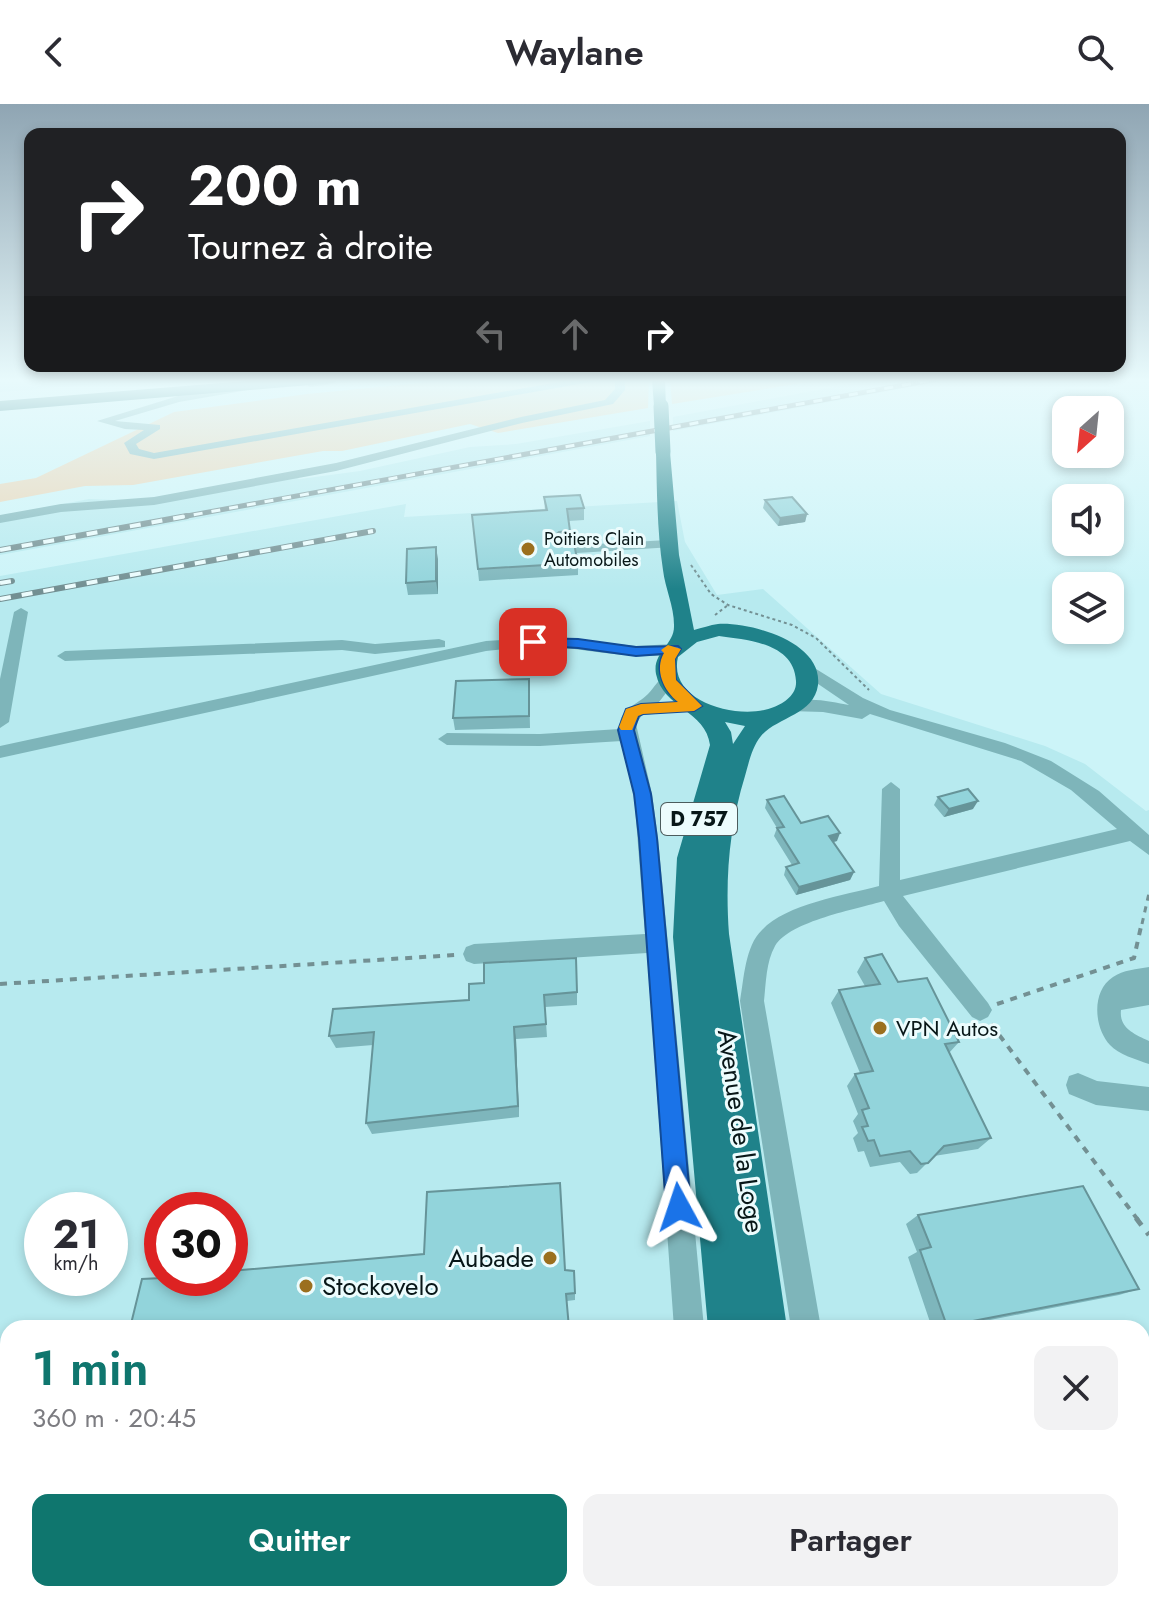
<!DOCTYPE html>
<html lang="fr">
<head>
<meta charset="utf-8">
<style>
	body { margin:0; font-family:Jost,sans-serif; background:#f2f2f3; color:#2b2b33; height:100vh; display:flex; flex-direction:column; font-size:30px; white-space:nowrap }
	* { box-sizing:border-box; margin:0 }
	p { font-size:26px; color:#7c7c81 }
	.icon { flex:none; width:44px; height:44px; fill:none; stroke:currentColor; stroke-width:2; stroke-linecap:round; stroke-linejoin:round }
	.map { position:relative; flex:1; overflow:hidden }
	.drawer { position:absolute; left:0px; top:1216px; width:1150px; height:282px; display:flex; flex-direction:column; background:#fff; border-radius:24px 24px 0 0; box-shadow:0 4px 12px #0003 }
	.drawer>* { flex:none }
	.guide { position:absolute; left:24px; top:24px; width:1102px; height:244px; border-radius:16px; box-shadow:0 4px 12px #0003; background:#202124; color:#fff; overflow:hidden }
	.needle { width:52px; rotate:207deg }
	.controls { position:absolute; left:1052px; top:292px; display:grid; gap:16px }
	.controls a { display:grid; place-items:center; width:72px; height:72px; border-radius:16px; background:#fff; box-shadow:0 4px 12px #0003; font-size:40px }
	.speed { position:absolute; left:24px; top:1088px; display:flex; gap:16px; font-size:40px; font-weight:700; text-align:center }
	.speed>* { display:grid; place-content:center; width:104px; height:104px; border-radius:50%; background:#fff; box-shadow:0 4px 12px #0003; line-height:1 }
	.speed small { font-size:20px; font-weight:400 }
	.speed .limit { border:12px solid #d22; background:#fff; color:#111 }
	.pin { position:absolute; display:grid; place-items:center; width:68px; height:68px; color:#fff; margin:-34px; border-radius:16px; box-shadow:0 4px 12px #0006 }
	.me { position:absolute; width:88px; margin:-44px; rotate:355deg; stroke-linejoin:round; filter:drop-shadow(0 0 6px #0008) }
	.turn { display:flex; align-items:center; gap:28px; height:168px; padding:0 32px; font-size:36px }
	.turn .icon { width:104px; height:104px; stroke-width:2.5 }
	.turn b { display:block; font-size:56px; line-height:68px }
	.lanes { display:flex; align-items:center; height:76px; padding:0 32px; background:#0003; justify-content:center; gap:40px; direction:ltr }
	.lanes .off { opacity:.35 }
	.round { display:grid; place-items:center; flex:none; width:84px; height:84px; border-radius:16px; background:#f2f2f3 }
	.head { display:flex; align-items:center; justify-content:space-between; height:136px; padding:0 32px }
	h1 { font-size:48px; font-weight:600; line-height:60px; color:#0f766e }
	.action { display:flex; gap:16px; margin-top:auto; padding:16px 32px }
	.action a { flex:1; height:92px; border-radius:16px; background:#0f766e; color:#fff; font-size:32px; font-weight:600; line-height:92px; text-align:center }
	.action a+a { background:#f2f2f3; color:#2b2b33 }
	header { display:flex; justify-content:space-between; align-items:center; height:104px; padding:0 32px; background:#fff; font-size:36px; font-weight:600 }
	.map>svg:first-child { display:block }
	.built { fill:#b7eaef; fill-rule:evenodd }
	.green { fill:#ead4b4 }
	.lines { fill:none; stroke-linecap:round; stroke-linejoin:round }
	.path-far3 { stroke:#739093; stroke-width:2; stroke-dasharray:3 3; stroke-linecap:butt }
	.path-far2 { stroke:#739093; stroke-width:3; stroke-dasharray:6 6; stroke-linecap:butt }
	.path-far1 { stroke:#739093; stroke-width:4; stroke-dasharray:7 7; stroke-linecap:butt }
	.path { stroke:#739093; stroke-width:5; stroke-dasharray:9 9; stroke-linecap:butt }
	.minor { fill:#7eb5ba; fill-rule:evenodd }
	.major { fill:#1f828a; fill-rule:evenodd }
	.highway { fill:#186d74; fill-rule:evenodd }
	.rail-far1-casing { stroke:#738f92; stroke-width:5 }
	.rail-casing { stroke:#738f92; stroke-width:6 }
	.rail-far1 { stroke:#ecfcfd; stroke-width:3; stroke-dasharray:9; stroke-linecap:butt }
	.rail { stroke:#ecfcfd; stroke-width:4; stroke-dasharray:11; stroke-linecap:butt }
	.major-bridge { stroke:#1f828a; stroke-width:15 }
	.wall { fill:#7eb6bc }
	.shaded-wall { fill:#669499 }
	.building { fill:#92d4db; stroke:#669499; stroke-width:2 }
	.route { fill:#1a73e8; stroke:#114b97; stroke-width:2 }
	.slow { fill:#f59e0b }
	.poi-dot { fill:#9b6f1e; stroke:#ecfcfd; stroke-width:3 }
	.labels { text-anchor:middle; dominant-baseline:central; stroke-width:6; stroke-linejoin:round; paint-order:stroke }
	.far-poi-label { font-size:18px; fill:#081718; stroke:#ecfcfd; text-anchor:start }
	.shield { fill:#ecfcfd; stroke:#4c5c5d; stroke-width:2 }
	.shield-label { font-size:20px; font-weight:bold; fill:#081718 }
	.poi-label { font-size:22px; fill:#081718; stroke:#ecfcfd; text-anchor:start }
	.near-street-label { font-size:26px; fill:#081718; stroke:#ecfcfd }
	.near-poi-label { font-size:26px; fill:#081718; stroke:#ecfcfd; text-anchor:end }
</style>
</head>
<body>
<header><svg class="icon" aria-label="back" viewBox="0 0 24 24"><path d="M15 5l-7 7 7 7"/></svg>Waylane<svg class="icon" aria-label="search" viewBox="0 0 24 24"><circle cx="10" cy="10" r="6"/><path d="M15 15l6 6"/></svg></header>
<div class="map">
<svg width="1149" height="1497" viewBox="0 0 1149 1497">
	<rect width="100%" height="100%" fill="#ccf4f8"/>
	<!-- built -->
	<path class="built" d="M0 275H162L0 288Z
		M877 275H954L673 327V313Z
		M650 317V332L0 451V412L89 395 138 397 288 371 300 375 360 367 470 343 516 340Z
		M677 397 685 438 717 491 763 485 881 590 1045 642 1085 660 1146 707 1149 706V1497H0V472L406 400 404 413ZM42 1106H110V1174H42ZM162 1106H230V1174H162ZM8 1224H1142V1490H8Z"/>
	<!-- green -->
	<path class="green" d="M461 275H649L648 304 498 329 470 320 342 347H323L133 381 85 382 0 398V380L36 374 174 308 307 290Z
		M670 275H827L672 300Z"/>
	<g class="lines">
		<!-- path-far3 -->
		<path class="path-far3" d="M691 461 711 490 728 501 792 521 816 534 869 586
			M715 511 728 501"/>
		<!-- path-far2 -->
		<path class="path-far2" d="M1142 820 1149 789"/>
		<!-- path-far1 -->
		<path class="path-far1" d="M0 880 455 851
			M997 900 1134 854 1142 818
			M991 920 1138 1116"/>
		<!-- path -->
		<path class="path" d="M1136 1114 1149 1131"/>
		<!-- minor -->
		<path class="minor" d="M327 275H371L310 283 305 280Z
			M576 275H608L154 355 130 350 124 339 144 326 125 325 97 317 178 292 243 283 248 286 179 298 115 317 160 321V325L136 340 139 345 154 349Z
			M615 275H625V286L613 300 522 319 336 367 154 401 61 408 0 419V411L61 400 154 393 336 359 521 313 605 296 615 285Z
			M668 436 675 440 673 443 561 450 554 446 561 442Z
			M21 504 28 508 9 618 0 624V575L14 508Z
			M550 533 636 542 673 540 681 545C662 562 577 543 550 543 529 542 507 545 486 547L0 654V642L486 537Z
			M439 535 445 537V543L375 550 342 546 65 557 57 552 65 547 342 536 375 540Z
			M808 560 863 594 890 606 1005 639 1051 657 1099 687 1149 731V751L1130 737 903 792 988 899 992 906 988 913 980 917 972 913 899 822 884 797C857 805 790 817 775 842 766 858 766 879 764 897L821 1224H791L740 897C744 875 745 842 762 826 786 800 845 791 879 782L882 685 891 678 900 685V776L1117 725 1071 686 1021 657 870 610 862 615 823 608 789 607 787 603C801 590 831 598 849 601L802 569V561Z
			M668 571 676 576 659 598H700L702 602 700 606 642 611 636 620 652 690 658 734 704 1224H674L647 849 474 860 466 857 463 850 466 843 474 840 645 830 634 690 622 637 540 642 447 641 438 635 447 629 540 630 620 625C618 605 636 602 648 590 656 582 658 574 668 571Z
			M1149 863V901L1121 906C1119 924 1134 930 1149 937V960C1137 956 1118 950 1110 941 1094 924 1091 887 1113 873 1123 866 1137 865 1149 863Z
			M1078 969 1097 977 1149 983V1007L1096 1001 1069 990 1066 981 1069 972Z
			M693 1490H729V1497H693Z
			M832 1490H868L869 1497H833Z"/>
		<!-- major -->
		<path class="major" d="M652 275H665L666 305 654 302Z
			M663 344 670 348 679 451 694 526C702 524 710 521 718 520 751 518 823 538 818 581 814 611 777 613 761 632 752 643 749 658 745 672 729 724 725 775 729 830L787 1224H708L673 833 677 754 710 641C706 607 663 604 656 570 652 548 675 541 674 521 674 502 665 484 663 466 657 427 657 387 656 348ZM719 532C748 536 794 539 796 577 797 590 785 599 774 603 741 617 667 599 678 553L697 538ZM725 618 745 622 733 640 731 628Z
			M733 1490H779L780 1497H734Z
			M781 1490H827L828 1497H782Z"/>
		<!-- highway -->
		<path class="highway" d="M272 275H340L333 279 0 307V297Z"/>
		<defs>
			<path id="rail-far1" d="M176 414 937 275"/>
			<path id="rail" d="M0 446 187 412
				M0 479 12 477
				M0 495 373 427"/>
		</defs>
		<!-- rail-far1 casing -->
		<use href="#rail-far1" class="rail-far1-casing"/>
		<!-- rail casing -->
		<use href="#rail" class="rail-casing"/>
		<!-- rail-far1 -->
		<use href="#rail-far1" class="rail-far1"/>
		<!-- rail -->
		<use href="#rail" class="rail"/>
		<!-- major-bridge -->
		<path class="major-bridge" d="M661 302 663 348"/>
	</g>
	<!-- wall -->
	<path class="wall" d="M544 393 584 404V416L569 417 570 438 559 440 578 459V471L479 477 472 411 545 407Z
		M765 396 807 410 805 418 778 422 763 404Z
		M438 455V490L408 491 406 479Z
		M529 575 530 624 455 626 453 614Z
		M938 693 973 705 944 713 934 701Z
		M767 696 801 719 837 737 833 738 854 768 850 776 796 791 784 771 786 763 792 761 774 732 777 724 765 704Z
		M865 854 898 878 959 938 949 949 991 1034 978 1045 934 1052 917 1069 910 1070 900 1058 870 1063 864 1047 858 1048 853 1034 858 1029 853 1017 858 1010 847 982 855 970 860 969 831 899 839 886 865 882 857 868Z
		M577 888V901L545 903 547 933 516 935 519 1013 372 1030 366 1019 373 941 336 944 329 932 333 905Z
		M918 1111 1139 1185 1119 1191 949 1224H932L908 1153 917 1148 906 1120Z
		M424 1150 565 1166 575 1189V1196L567 1197Z
		M1149 1420V1497H1046L1044 1490H1142V1421Z"/>
	<!-- shaded-wall -->
	<path class="shaded-wall" d="M807 410 805 418 778 422 780 414Z
		M559 428 560 439 551 447V435Z
		M436 443 438 455V490L436 477Z
		M978 697 973 705 944 713 949 705Z
		M840 729 837 737 826 740 829 732Z
		M854 768 850 776 796 791 799 783Z
		M514 923 516 935 519 1013 518 1002Z
		M350 1490H360L359 1495 357 1497H350Z"/>
	<!-- building -->
	<path class="building" d="M580 391 584 404 567 405 570 427 559 428 551 435 561 441 574 440 578 459 478 465 472 411 547 406 544 393Z
		M792 393 807 410 780 414 765 396Z
		M436 443V477L406 479 407 445Z
		M529 575V612L453 614 456 577Z
		M968 685 978 697 949 705 938 693Z
		M784 692 801 719 828 712 840 729 829 732 854 768 799 783 786 763 799 759 777 724 784 723 767 696Z
		M882 850 898 878 927 874 959 938 945 940 991 1034 944 1042 928 1059 921 1060 910 1047 880 1052 874 1036 868 1037 862 1023 868 1022 862 1006 869 1004 855 970 873 967 839 886 880 880 865 854Z
		M576 854 577 888 544 891 546 920 514 923 518 1002 366 1019 374 928 329 932 333 905 469 896V880L484 879V859Z
		M560 1079 565 1166 574 1167 575 1189 566 1190 569 1224H130L142 1175 162 1174H230V1167L424 1150 427 1088Z
		M1083 1082 1139 1185 947 1222 920 1146 931 1143 918 1111Z
		M1149 1428V1497H1066L1064 1490H1142V1429Z
		M203 1490H350V1497H202Z"/>
	<!-- sky -->
	<linearGradient id="sky" x2="0" y2="1"><stop stop-color="#8fa5b3"/><stop offset="0.57" stop-color="#e8fafc"/><stop offset="1" stop-color="#e8fafc" stop-opacity="0"/></linearGradient>
	<rect width="1149" height="485" fill="url(#sky)"/>
	<!-- route -->
	<path class="route" d="M533 534 578 535 636 543 678 542 681 545 675 555 676 576 702 602 694 607 643 610 639 612 634 626 651 690 657 734 691 1103 687 1112 679 1116 670 1112 666 1103 639 734 634 690 618 626 626 605 641 600 678 598C664 587 654 567 663 550L636 552 578 544 528 541V535Z"/>
	<!-- slow -->
	<path class="slow" d="M668 541 681 545 675 555 676 576 702 602 694 607 643 610 638 612 632 626H621L619 623 626 605 641 600 678 598C664 587 654 566 664 549L661 546Z"/>
	<!-- markers -->
	<g class="poi-dot">
		<circle cx="528" cy="445" r="8"/>
		<circle cx="880" cy="924" r="8"/>
		<circle cx="550" cy="1154" r="8"/>
		<circle cx="306" cy="1182" r="8"/>
	</g>
	<g class="labels">
		<!-- far-poi labels -->
		<g class="far-poi-label">
			<text x="544" y="435">Poitiers Clain<tspan x="544" dy="21">Automobiles</tspan></text>
		</g>
		<!-- shield labels -->
		<rect class="shield" x="661" y="699" width="76" height="32" rx="6"/>
		<g class="shield-label">
			<text x="699" y="715">D 757</text>
		</g>
		<!-- poi labels -->
		<g class="poi-label">
			<text x="896" y="924">VPN Autos</text>
		</g>
		<!-- near-street labels -->
		<g class="near-street-label">
			<text transform="translate(741 1027) rotate(82)">Avenue de la Loge</text>
		</g>
		<!-- near-poi labels -->
		<g class="near-poi-label">
			<text x="534" y="1154">Aubade</text>
			<text x="322" y="1182" text-anchor="start">Stockovelo</text>
		</g>
	</g>
</svg>
<div class="controls">
<a><svg class="needle" viewBox="-14 -14 28 28"><path d="M0-13l5 13h-10z" fill="#e53935"/><path d="M0 13l5-13h-10z" fill="#7c7c81"/></svg></a>
<a><svg class="icon" aria-label="sound" viewBox="0 0 24 24"><path d="M4 9h4l5-4v14l-5-4H4zM17 9q2 3 0 6"/></svg></a>
<a><svg class="icon" aria-label="layers" viewBox="0 0 24 24"><path d="M12 4l9 5-9 5-9-5zM3 14l9 5 9-5"/></svg></a>
</div>
<div class="speed"><div>21<small>km/h</small></div><div class="limit">30</div></div>
<div class="pin" style="left:533px;top:538px;background:#d93025"><svg class="icon" aria-label="arrive" viewBox="0 0 24 24"><path d="M6 21V4h12l-3 4 3 4H6"/></svg></div>
<svg class="me" style="left:679px;top:1103px" viewBox="-20 -20 40 40"><path d="M0-17L14 15 0 8-14 15z" fill="#1a73e8" stroke="#fff" stroke-width="4"/></svg>
<div class="guide">
<div class="turn"><svg class="icon" aria-label="right" viewBox="0 0 24 24"><path d="M7 20v-9h11M14 6l5 5-5 5"/></svg><div><b>200 m</b>Tournez à droite</div></div>
<div class="lanes"><svg class="icon off" aria-label="left" viewBox="0 0 24 24"><path d="M17 20v-9H6M10 6l-5 5 5 5"/></svg><svg class="icon off" aria-label="ahead" viewBox="0 0 24 24"><path d="M12 20V5M6 11l6-6 6 6"/></svg><svg class="icon" aria-label="right" viewBox="0 0 24 24"><path d="M7 20v-9h11M14 6l5 5-5 5"/></svg></div>
</div>
<section class="drawer">
<div class="head"><div><h1>1 min</h1><p>360 m · 20:45</p></div><a class="round"><svg class="icon" aria-label="close" viewBox="0 0 24 24"><path d="M6 6l12 12M18 6L6 18"/></svg></a></div>
<div class="action"><a>Quitter</a><a>Partager</a></div>
</section>
</div>
</body>
</html>
